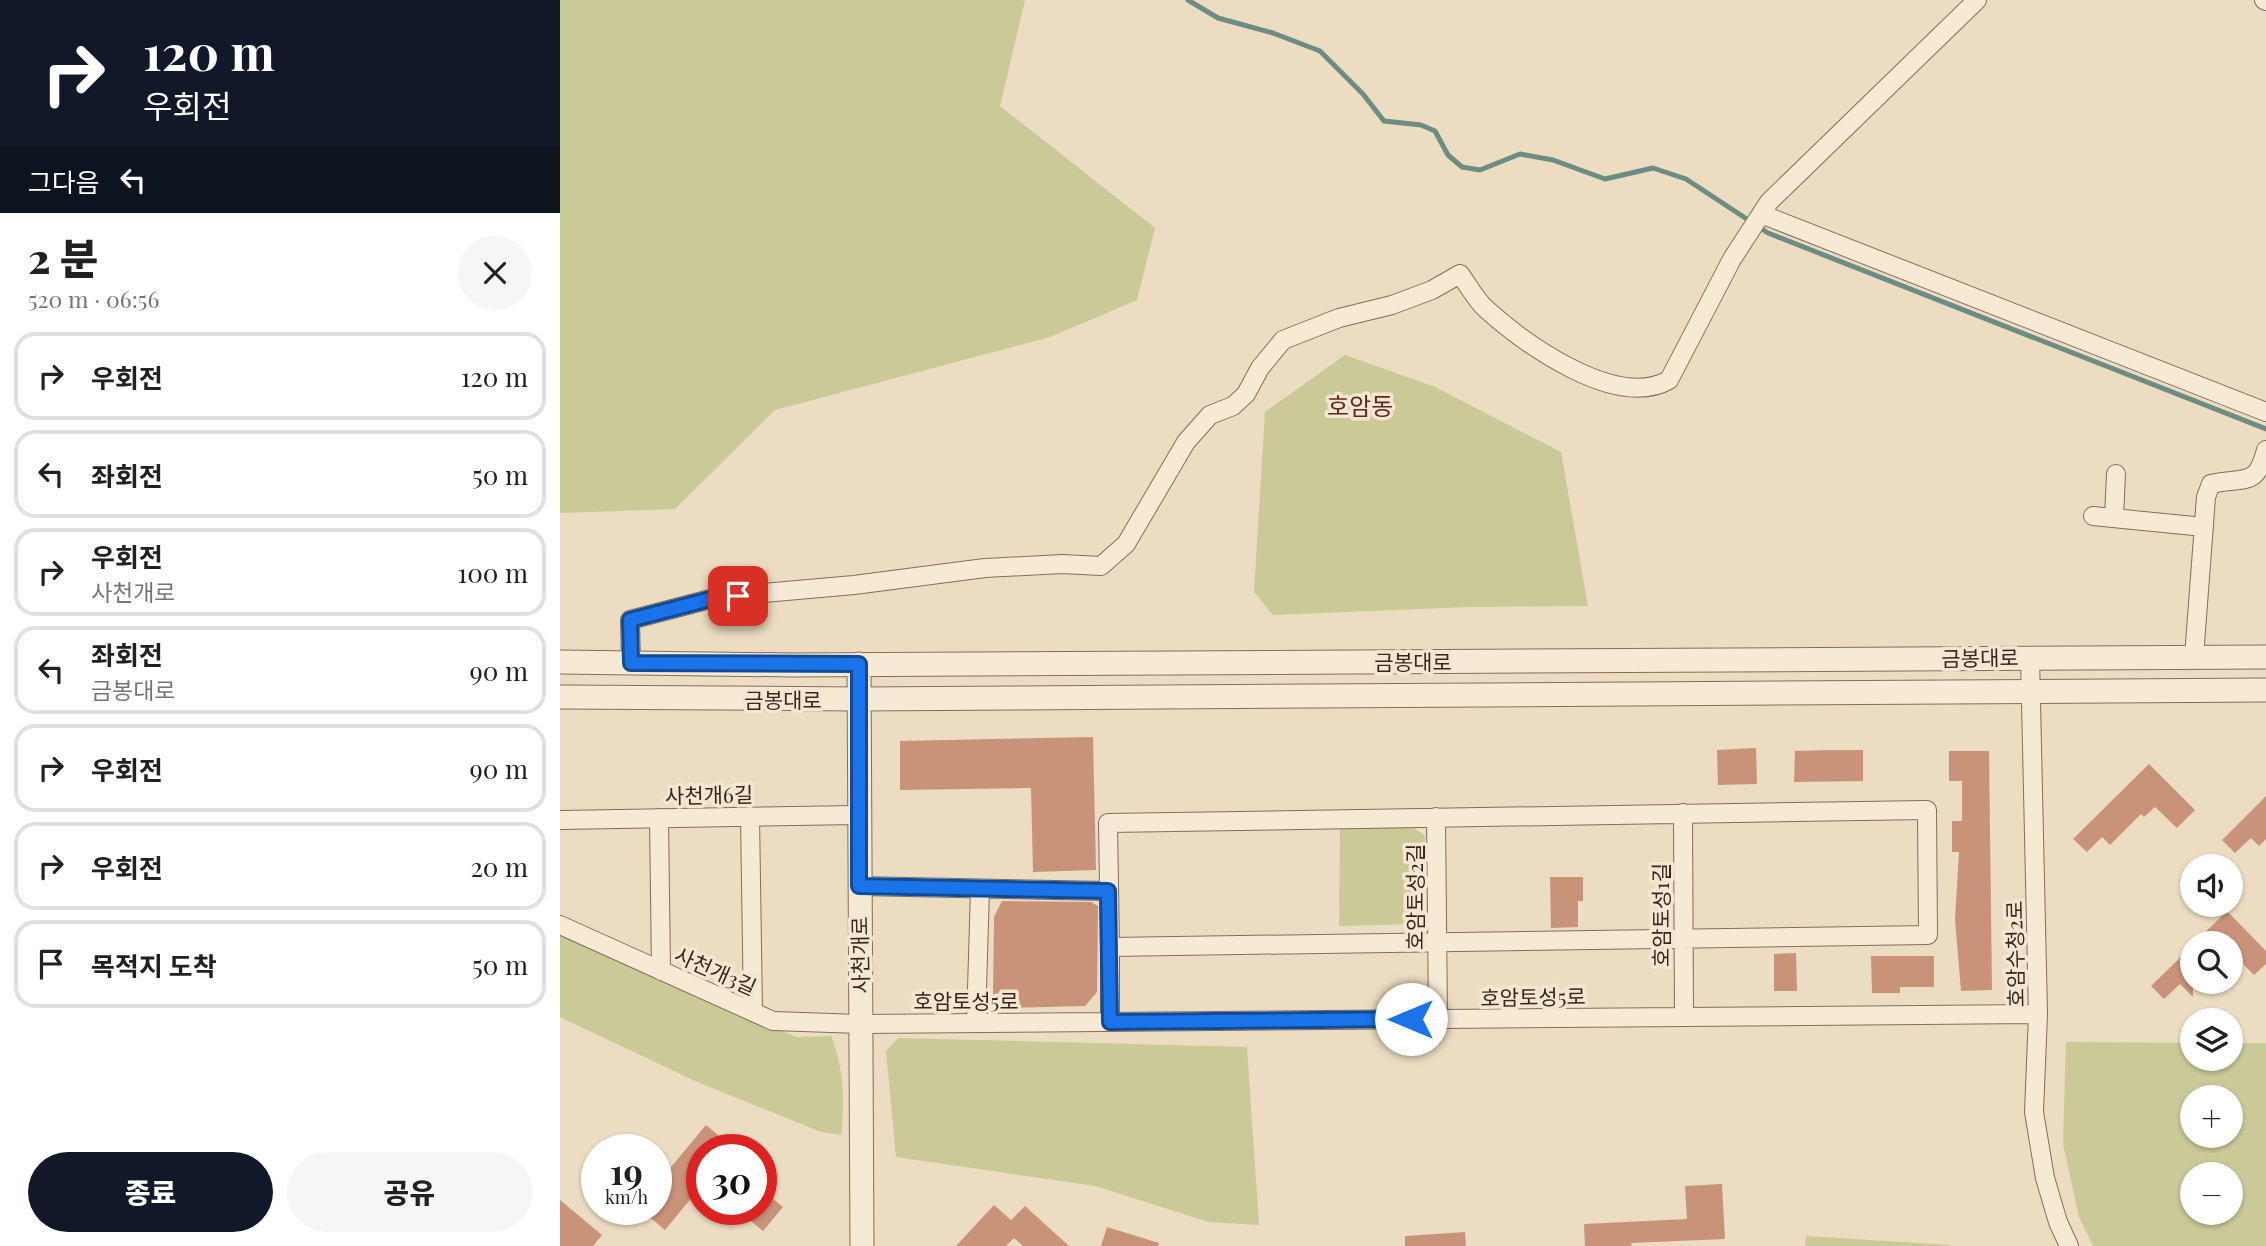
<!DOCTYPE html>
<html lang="ko">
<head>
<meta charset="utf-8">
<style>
	body { margin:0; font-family:"Playfair Display","Noto Sans KR",serif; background:#f6f6f6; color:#202124; height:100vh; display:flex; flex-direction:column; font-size:26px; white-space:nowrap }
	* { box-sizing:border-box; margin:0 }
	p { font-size:23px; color:#757577 }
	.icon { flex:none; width:38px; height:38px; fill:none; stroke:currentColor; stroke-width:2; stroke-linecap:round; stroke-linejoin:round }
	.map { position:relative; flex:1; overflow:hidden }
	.details { display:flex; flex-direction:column; background:#fff; width:560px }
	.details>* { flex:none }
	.banner { background:#111827; color:#fff; overflow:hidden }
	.controls { position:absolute; left:1620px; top:854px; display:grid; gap:14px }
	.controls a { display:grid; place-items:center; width:63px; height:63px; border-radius:50%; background:#fff; box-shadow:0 2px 5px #0004; font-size:35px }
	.speed { position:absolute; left:21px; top:1134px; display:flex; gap:14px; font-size:35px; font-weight:700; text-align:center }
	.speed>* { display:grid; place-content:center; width:91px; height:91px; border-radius:50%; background:#fff; box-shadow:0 2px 5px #0004; line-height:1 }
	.speed small { font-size:18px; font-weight:400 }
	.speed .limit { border:10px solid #d22; background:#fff; color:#111 }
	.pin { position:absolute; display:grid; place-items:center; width:60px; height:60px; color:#fff; margin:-30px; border-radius:14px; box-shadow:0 4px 10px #0006 }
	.me { position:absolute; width:77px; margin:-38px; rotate:270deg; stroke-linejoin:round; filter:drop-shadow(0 0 5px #0008) }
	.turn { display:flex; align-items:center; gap:24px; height:147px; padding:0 28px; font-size:32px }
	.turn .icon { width:91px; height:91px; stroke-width:2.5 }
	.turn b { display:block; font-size:49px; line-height:60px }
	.then { display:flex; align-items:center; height:66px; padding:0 28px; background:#0003; gap:14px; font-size:26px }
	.round { display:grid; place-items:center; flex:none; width:74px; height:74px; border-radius:37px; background:#f6f6f6 }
	.overview { display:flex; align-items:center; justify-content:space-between; height:119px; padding:0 28px }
	h1 { font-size:42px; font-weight:800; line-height:52px }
	.button { display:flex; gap:14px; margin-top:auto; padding:14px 28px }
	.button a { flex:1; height:80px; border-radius:42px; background:#111827; color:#fff; font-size:28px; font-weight:800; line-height:80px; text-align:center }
	.button a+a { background:#f6f6f6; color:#202124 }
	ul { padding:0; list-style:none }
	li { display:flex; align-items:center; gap:21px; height:88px; margin:0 14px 10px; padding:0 14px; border:4px solid #e0e0e0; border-radius:21px }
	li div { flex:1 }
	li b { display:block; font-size:26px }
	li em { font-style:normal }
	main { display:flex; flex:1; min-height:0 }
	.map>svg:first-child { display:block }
	.green { fill:#c9ca97; fill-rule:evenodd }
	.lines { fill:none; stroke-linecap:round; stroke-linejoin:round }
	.stream { stroke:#6c8d81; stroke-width:5 }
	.building { fill:#c9937a }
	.minor-casing { stroke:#856d5a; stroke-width:20 }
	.tertiary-casing { stroke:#856d5a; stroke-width:25 }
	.minor { stroke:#f7ead5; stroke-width:18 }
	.tertiary { stroke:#f7ead5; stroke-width:23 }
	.route-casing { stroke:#114b97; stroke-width:18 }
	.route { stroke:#1a73e8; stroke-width:12 }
	.labels { text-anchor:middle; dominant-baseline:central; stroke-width:7; stroke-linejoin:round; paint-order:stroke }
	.street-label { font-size:21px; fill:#36271e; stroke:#f4e7d2 }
	.quarter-label { font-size:24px; fill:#61261f; stroke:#f4e7d2 }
</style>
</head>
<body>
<main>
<section class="details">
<div class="banner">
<div class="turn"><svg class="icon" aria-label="right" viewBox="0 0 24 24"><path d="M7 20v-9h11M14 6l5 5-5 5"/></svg><div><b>120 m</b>우회전</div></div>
<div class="then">그다음<svg class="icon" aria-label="left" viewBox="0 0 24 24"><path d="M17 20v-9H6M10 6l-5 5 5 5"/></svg></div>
</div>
<div class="overview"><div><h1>2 분</h1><p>520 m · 06:56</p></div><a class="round"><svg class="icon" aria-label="close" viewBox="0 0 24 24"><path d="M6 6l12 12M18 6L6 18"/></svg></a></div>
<ul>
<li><svg class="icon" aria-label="right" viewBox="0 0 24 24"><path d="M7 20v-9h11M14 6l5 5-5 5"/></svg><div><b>우회전</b></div><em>120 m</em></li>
<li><svg class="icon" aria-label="left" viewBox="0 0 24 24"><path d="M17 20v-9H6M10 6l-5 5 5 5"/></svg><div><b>좌회전</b></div><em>50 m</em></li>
<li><svg class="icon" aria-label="right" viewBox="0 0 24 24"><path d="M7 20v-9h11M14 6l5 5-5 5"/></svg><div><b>우회전</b><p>사천개로</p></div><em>100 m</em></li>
<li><svg class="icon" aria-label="left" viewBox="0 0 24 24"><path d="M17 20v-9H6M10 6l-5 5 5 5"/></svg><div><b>좌회전</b><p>금봉대로</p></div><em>90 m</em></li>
<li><svg class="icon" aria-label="right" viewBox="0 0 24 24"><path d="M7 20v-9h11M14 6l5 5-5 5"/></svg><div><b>우회전</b></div><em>90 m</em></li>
<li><svg class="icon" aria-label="right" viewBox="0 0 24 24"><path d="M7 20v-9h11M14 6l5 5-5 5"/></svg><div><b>우회전</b></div><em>20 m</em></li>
<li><svg class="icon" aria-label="arrive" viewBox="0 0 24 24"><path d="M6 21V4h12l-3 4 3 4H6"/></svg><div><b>목적지 도착</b></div><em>50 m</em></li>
</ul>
<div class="button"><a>종료</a><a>공유</a></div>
</section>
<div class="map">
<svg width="1706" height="1246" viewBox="0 0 1706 1246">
	<rect width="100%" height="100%" fill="#ecdcc2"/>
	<!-- green -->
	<path class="green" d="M0 0H465L440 106 595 228 577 300 490 337 215 410 115 509 0 513Z
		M785 355 875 387 1001 452 1028 606 909 607 713 615 694 592 705 412Z
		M851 826 865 836V908L853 924 779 926 780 828Z
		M0 931 236 1037 271 1036C284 1069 285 1100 281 1135L261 1132 135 1081 0 1017Z
		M338 1038 687 1047 699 1225 649 1222 535 1186 336 1157 326 1051Z
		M1506 1042 1633 1043V1059H1671V1043H1706V1246H1533L1519 1217 1503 1144ZM1671 1097V1136H1633V1097ZM1671 1174V1213H1633V1174Z
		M1246 1236 1390 1245V1246H1245Z"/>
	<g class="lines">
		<!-- stream -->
		<path class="stream" d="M628 0 658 18 713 33 760 51 803 94 824 121 861 125 875 131 888 155 902 167 920 170 960 154 993 160 1045 179 1093 168 1126 179 1208 233 1706 429"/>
	</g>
	<!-- building -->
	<path class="building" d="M533 737 536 870 473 872 471 788 340 790V741Z
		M1196 748 1197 784 1158 785 1157 750Z
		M1272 750H1303V781L1234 782 1235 751Z
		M1389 751H1429L1432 990 1401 991 1395 919 1399 852H1392V821H1402V781H1389Z
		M1589 764 1635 810 1617 828 1595 807 1584 817 1581 814 1550 845 1542 837 1527 852 1513 839Z
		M1706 796V839L1699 846 1691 838 1675 853 1662 840Z
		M990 877H1023V901H1018V927L991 928Z
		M442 901 531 902 538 906 537 992 525 1006 446 1008 433 994 434 917Z
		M1667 911 1706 951V964L1694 975 1671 952V943H1634Z
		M1633 945V997L1620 984 1604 999 1591 986Z
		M1236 953 1237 991H1214V954Z
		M1311 956H1374V987H1340V993H1312Z
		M146 1125 164 1140 156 1150H142V1185L105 1230 80 1209H96V1185Z
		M1162 1184 1165 1239 1071 1243 1072 1246H1025L1024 1224 1127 1219 1125 1186Z
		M201 1189 223 1207 203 1231 186 1217 180 1224 161 1209H201Z
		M0 1200 42 1235 33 1246H0Z
		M434 1205 451 1220 465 1206 509 1246H463L454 1238 446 1246H396Z
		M547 1227 599 1243 598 1246H541Z
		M905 1232 906 1246H845V1236Z"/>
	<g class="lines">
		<defs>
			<path id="minor" d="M1704 0 1706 1
				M1201 214 1706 412
				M1533 516 1644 527
				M1554 518 1556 474
				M1470 657 1478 1014 1474 1112 1485 1178 1498 1222 1509 1246
				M1634 657 1646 497 1651 484C1684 476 1696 489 1706 450
				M71 663 70 620 158 597 294 585 425 568 502 564 541 566 566 544 626 442 650 415 673 406 686 394 700 368 723 340 779 318 832 305 872 290 900 274C908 285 916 300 926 309 965 344 1056 410 1109 380L1172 259 1209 202 1417 0
				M1367 810 1368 935 550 947 548 823Z
				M1123 813 1124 1017
				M190 816 193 1012
				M876 817 878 1019
				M99 818 101 971
				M0 820 298 815
				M299 886 548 891
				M0 925 213 1021 300 1024 1478 1014
				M550 947V1022
				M416 1023 420 889"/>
			<path id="tertiary" d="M0 662 233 665 1706 657
				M299 664 302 1246
				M0 697 298 699 1706 690"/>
		</defs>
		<!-- minor casing -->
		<use href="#minor" class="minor-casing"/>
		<!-- tertiary casing -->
		<use href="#tertiary" class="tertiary-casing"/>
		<!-- minor -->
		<use href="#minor" class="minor"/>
		<!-- tertiary -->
		<use href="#tertiary" class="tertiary"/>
	</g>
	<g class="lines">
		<defs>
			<path id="route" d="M178 596 158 597 70 620 71 663 299 664V886L548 891 550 1022 851 1019"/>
		</defs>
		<!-- route casing -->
		<use href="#route" class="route-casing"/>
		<!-- route -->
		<use href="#route" class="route"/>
	</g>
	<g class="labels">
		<!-- street labels -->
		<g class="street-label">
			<text transform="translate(1420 657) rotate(-1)">금봉대로</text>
			<text x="853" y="661">금봉대로</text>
			<text x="223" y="699">금봉대로</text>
			<text transform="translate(149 794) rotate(-1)">사천개6길</text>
			<text transform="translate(854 897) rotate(-90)">호암토성2길</text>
			<text transform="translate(1100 915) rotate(-90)">호암토성1길</text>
			<text transform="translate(1454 954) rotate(-91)">호암수청2로</text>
			<text transform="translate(299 955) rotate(-91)">사천개로</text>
			<text transform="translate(156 970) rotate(24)">사천개3길</text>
			<text transform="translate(973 996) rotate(-1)">호암토성5로</text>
			<text x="406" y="1000">호암토성5로</text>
		</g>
		<!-- quarter labels -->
		<g class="quarter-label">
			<text x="800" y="405">호암동</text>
		</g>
	</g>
</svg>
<div class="controls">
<a><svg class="icon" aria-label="sound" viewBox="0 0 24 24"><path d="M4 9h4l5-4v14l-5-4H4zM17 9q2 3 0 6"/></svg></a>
<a><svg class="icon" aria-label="search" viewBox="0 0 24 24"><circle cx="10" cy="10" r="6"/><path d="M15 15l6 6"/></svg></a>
<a><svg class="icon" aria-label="layers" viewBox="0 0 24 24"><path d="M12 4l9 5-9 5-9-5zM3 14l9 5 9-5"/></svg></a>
<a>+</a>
<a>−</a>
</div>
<div class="speed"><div>19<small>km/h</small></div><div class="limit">30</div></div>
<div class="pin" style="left:178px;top:596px;background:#d93025"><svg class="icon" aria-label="arrive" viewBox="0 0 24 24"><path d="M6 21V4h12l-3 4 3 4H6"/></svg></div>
<svg class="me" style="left:851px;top:1019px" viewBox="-20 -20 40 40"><circle r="19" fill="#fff"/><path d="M0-13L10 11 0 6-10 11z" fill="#1a73e8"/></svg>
</div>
</main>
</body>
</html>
